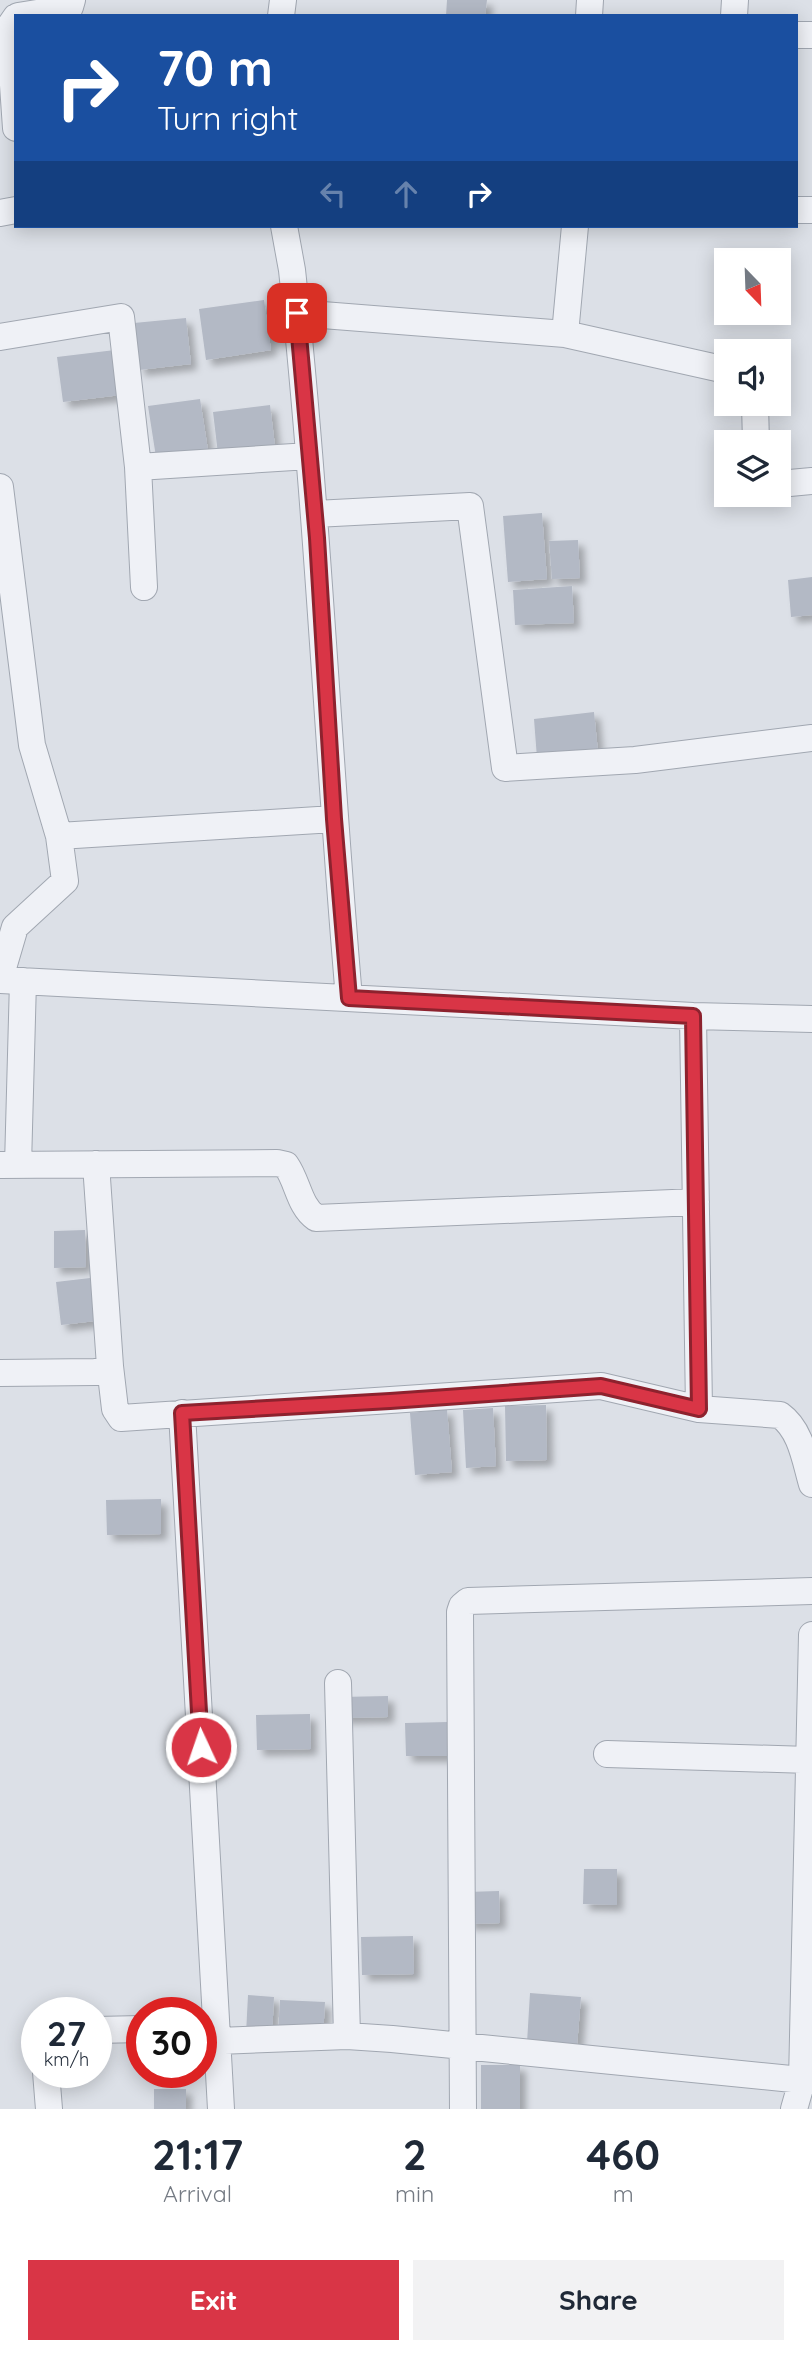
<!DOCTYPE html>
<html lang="en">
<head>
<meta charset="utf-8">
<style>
	body { margin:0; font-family:Quicksand,sans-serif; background:#f2f2f3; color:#1f2937; height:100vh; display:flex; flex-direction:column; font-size:26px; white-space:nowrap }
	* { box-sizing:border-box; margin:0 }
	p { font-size:23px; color:#747a83 }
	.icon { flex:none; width:38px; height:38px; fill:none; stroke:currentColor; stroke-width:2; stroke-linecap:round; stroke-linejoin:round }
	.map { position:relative; height:2109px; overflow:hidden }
	.side { display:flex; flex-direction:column; background:#fff; flex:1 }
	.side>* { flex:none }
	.guide { position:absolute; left:14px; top:14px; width:784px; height:214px; border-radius:0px; box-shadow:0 4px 18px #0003; background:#1a4fa0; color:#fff; overflow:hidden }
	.needle { width:46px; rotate:157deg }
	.controls { position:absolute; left:714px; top:248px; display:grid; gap:14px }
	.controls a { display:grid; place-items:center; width:77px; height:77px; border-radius:0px; background:#fff; box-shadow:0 4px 18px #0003; font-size:35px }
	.speed { position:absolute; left:21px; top:1997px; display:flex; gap:14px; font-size:35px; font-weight:700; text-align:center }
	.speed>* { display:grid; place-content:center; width:91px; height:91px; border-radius:50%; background:#fff; box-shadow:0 4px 18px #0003; line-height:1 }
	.speed small { font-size:18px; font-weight:400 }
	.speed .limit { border:10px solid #d22; background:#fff; color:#111 }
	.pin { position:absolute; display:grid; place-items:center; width:60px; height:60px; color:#fff; margin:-30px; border-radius:14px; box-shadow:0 4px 10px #0006 }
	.me { position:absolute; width:77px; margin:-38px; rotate:357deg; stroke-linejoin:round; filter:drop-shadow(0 0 5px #0008) }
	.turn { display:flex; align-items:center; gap:24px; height:147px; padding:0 28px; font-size:32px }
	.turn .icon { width:91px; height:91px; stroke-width:2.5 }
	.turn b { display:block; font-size:49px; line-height:60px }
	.lanes { display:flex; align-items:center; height:66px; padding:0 28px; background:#0003; justify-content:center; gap:35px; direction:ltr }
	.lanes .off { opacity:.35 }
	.eta { display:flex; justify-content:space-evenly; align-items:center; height:119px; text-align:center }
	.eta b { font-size:42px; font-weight:700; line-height:49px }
	.primary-button { display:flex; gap:14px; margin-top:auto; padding:14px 28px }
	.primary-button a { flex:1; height:80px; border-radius:0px; background:#d93546; color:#fff; font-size:28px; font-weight:700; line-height:80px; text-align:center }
	.primary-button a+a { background:#f2f2f3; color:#1f2937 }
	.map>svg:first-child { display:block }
	.building { fill:#b3b9c5; filter:url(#shadow) }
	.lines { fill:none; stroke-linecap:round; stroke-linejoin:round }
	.street-casing { stroke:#a1a7b1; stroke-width:28 }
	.street { stroke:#eff1f6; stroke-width:26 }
	.route-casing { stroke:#8d222e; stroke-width:18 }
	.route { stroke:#d93546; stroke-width:12 }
</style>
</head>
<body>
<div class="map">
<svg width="812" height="2109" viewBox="0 0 812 2109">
	<defs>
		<filter id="shadow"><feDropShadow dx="6" dy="6" stdDeviation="3.5" flood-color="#0004"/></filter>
	</defs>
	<rect width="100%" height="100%" fill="#dce0e7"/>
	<!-- building -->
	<path class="building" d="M447 0H487L485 16H446Z
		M264 300 271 350 206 360 199 309Z
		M186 318 191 364 139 370 134 323Z
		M115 350 121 395 63 402 57 357Z
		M200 399 208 450 156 457 148 406Z
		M270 405 275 446 218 454 213 412Z
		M542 513 547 579 508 582 503 516Z
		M578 540 580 578 552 579 549 541Z
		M812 577V615L791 617 788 580Z
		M572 586 574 623 515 625 513 590Z
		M594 712 598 752 537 758 534 719Z
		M85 1230 86 1267 54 1268V1231Z
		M90 1278 95 1321 61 1325 56 1282Z
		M546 1405 547 1460 506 1461 505 1406Z
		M493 1408 496 1466 466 1468 463 1410Z
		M447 1409 452 1472 415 1475 410 1413Z
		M161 1499V1534L107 1535 106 1500Z
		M388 1696V1717L341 1718V1697Z
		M310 1714 311 1749 257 1750 256 1715Z
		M448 1722 449 1756H406L405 1723Z
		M584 1869H617V1905L583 1904Z
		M499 1891 500 1923 467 1924 466 1892Z
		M413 1936 414 1974 362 1975 361 1937Z
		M530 1993 581 1997 577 2046 527 2043Z
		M248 1995 274 1997 272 2035 246 2034Z
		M280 2000 325 2002 323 2036 278 2034Z
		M481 2065H520V2109H481Z
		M154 2089H186V2109H154Z"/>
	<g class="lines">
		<defs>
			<path id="street" d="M18 16 63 9 70 7 72 0
				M281 16 283 0
				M589 16 590 0
				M734 16 735 0
				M16 17 9 27 16 128
				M796 35H812
				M796 210H812
				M0 213 16 210
				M284 226 292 270C318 512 328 755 349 998
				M297 313 565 334 726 370
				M565 334 575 226
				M0 337 121 317 138 467 144 587
				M755 404 756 443
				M138 467 309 456
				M779 484 812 481
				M0 487 32 745 59 836 65 881 15 927 0 978
				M315 514 470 506 505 768 635 760 812 738
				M59 836 334 819
				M0 980 693 1016 812 1019
				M693 1016 699 1409
				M0 1165 277 1163 286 1165C298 1182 299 1206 316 1218L696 1202
				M18 1165 23 981
				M110 1366 115 1409 121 1418 601 1386 699 1409 780 1415C801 1430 805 1460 812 1484
				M0 1373 95 1372 104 1371 110 1366 96 1164
				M182 1413 221 2109
				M338 1683 347 2036
				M607 1754 809 1760
				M96 2030 142 2029
				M218 2041 347 2036 392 2039 812 2081
				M46 2072 49 2109
				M463 2109 460 1612 462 1606 468 1601 812 1591
				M794 2109 802 2081 812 1635"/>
		</defs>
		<!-- street casing -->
		<use href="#street" class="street-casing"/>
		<!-- street -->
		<use href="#street" class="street"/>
	</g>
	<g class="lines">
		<defs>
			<path id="route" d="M201 1747 182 1413 390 1401 601 1386 699 1409 693 1016 349 998 334 819 317 538 297 313"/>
		</defs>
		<!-- route casing -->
		<use href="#route" class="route-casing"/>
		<!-- route -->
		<use href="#route" class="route"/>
	</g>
</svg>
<div class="controls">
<a><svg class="needle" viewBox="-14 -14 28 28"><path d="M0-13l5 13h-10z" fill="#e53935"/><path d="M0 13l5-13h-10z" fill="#747a83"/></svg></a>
<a><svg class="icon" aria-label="sound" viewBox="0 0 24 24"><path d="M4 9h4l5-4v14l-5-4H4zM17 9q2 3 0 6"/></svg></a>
<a><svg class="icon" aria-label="layers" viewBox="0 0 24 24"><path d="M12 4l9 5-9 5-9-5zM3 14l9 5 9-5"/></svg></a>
</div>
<div class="speed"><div>27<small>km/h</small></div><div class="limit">30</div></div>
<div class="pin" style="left:297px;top:313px;background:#d93025"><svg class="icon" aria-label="arrive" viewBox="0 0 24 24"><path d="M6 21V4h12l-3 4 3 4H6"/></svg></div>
<svg class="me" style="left:201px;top:1747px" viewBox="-20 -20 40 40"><circle r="17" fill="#d93546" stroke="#fff" stroke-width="3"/><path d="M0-11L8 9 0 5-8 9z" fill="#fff"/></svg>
<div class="guide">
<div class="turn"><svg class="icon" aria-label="right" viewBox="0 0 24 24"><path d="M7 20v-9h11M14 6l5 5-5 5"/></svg><div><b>70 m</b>Turn right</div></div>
<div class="lanes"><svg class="icon off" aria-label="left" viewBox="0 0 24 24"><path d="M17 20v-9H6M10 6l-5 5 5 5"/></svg><svg class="icon off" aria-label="ahead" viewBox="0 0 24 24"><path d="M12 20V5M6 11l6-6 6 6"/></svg><svg class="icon" aria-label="right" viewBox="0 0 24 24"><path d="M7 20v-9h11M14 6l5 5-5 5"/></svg></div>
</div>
</div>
<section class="side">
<div class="eta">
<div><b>21:17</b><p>Arrival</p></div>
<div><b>2</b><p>min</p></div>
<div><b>460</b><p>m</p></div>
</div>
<div class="primary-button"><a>Exit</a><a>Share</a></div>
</section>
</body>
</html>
